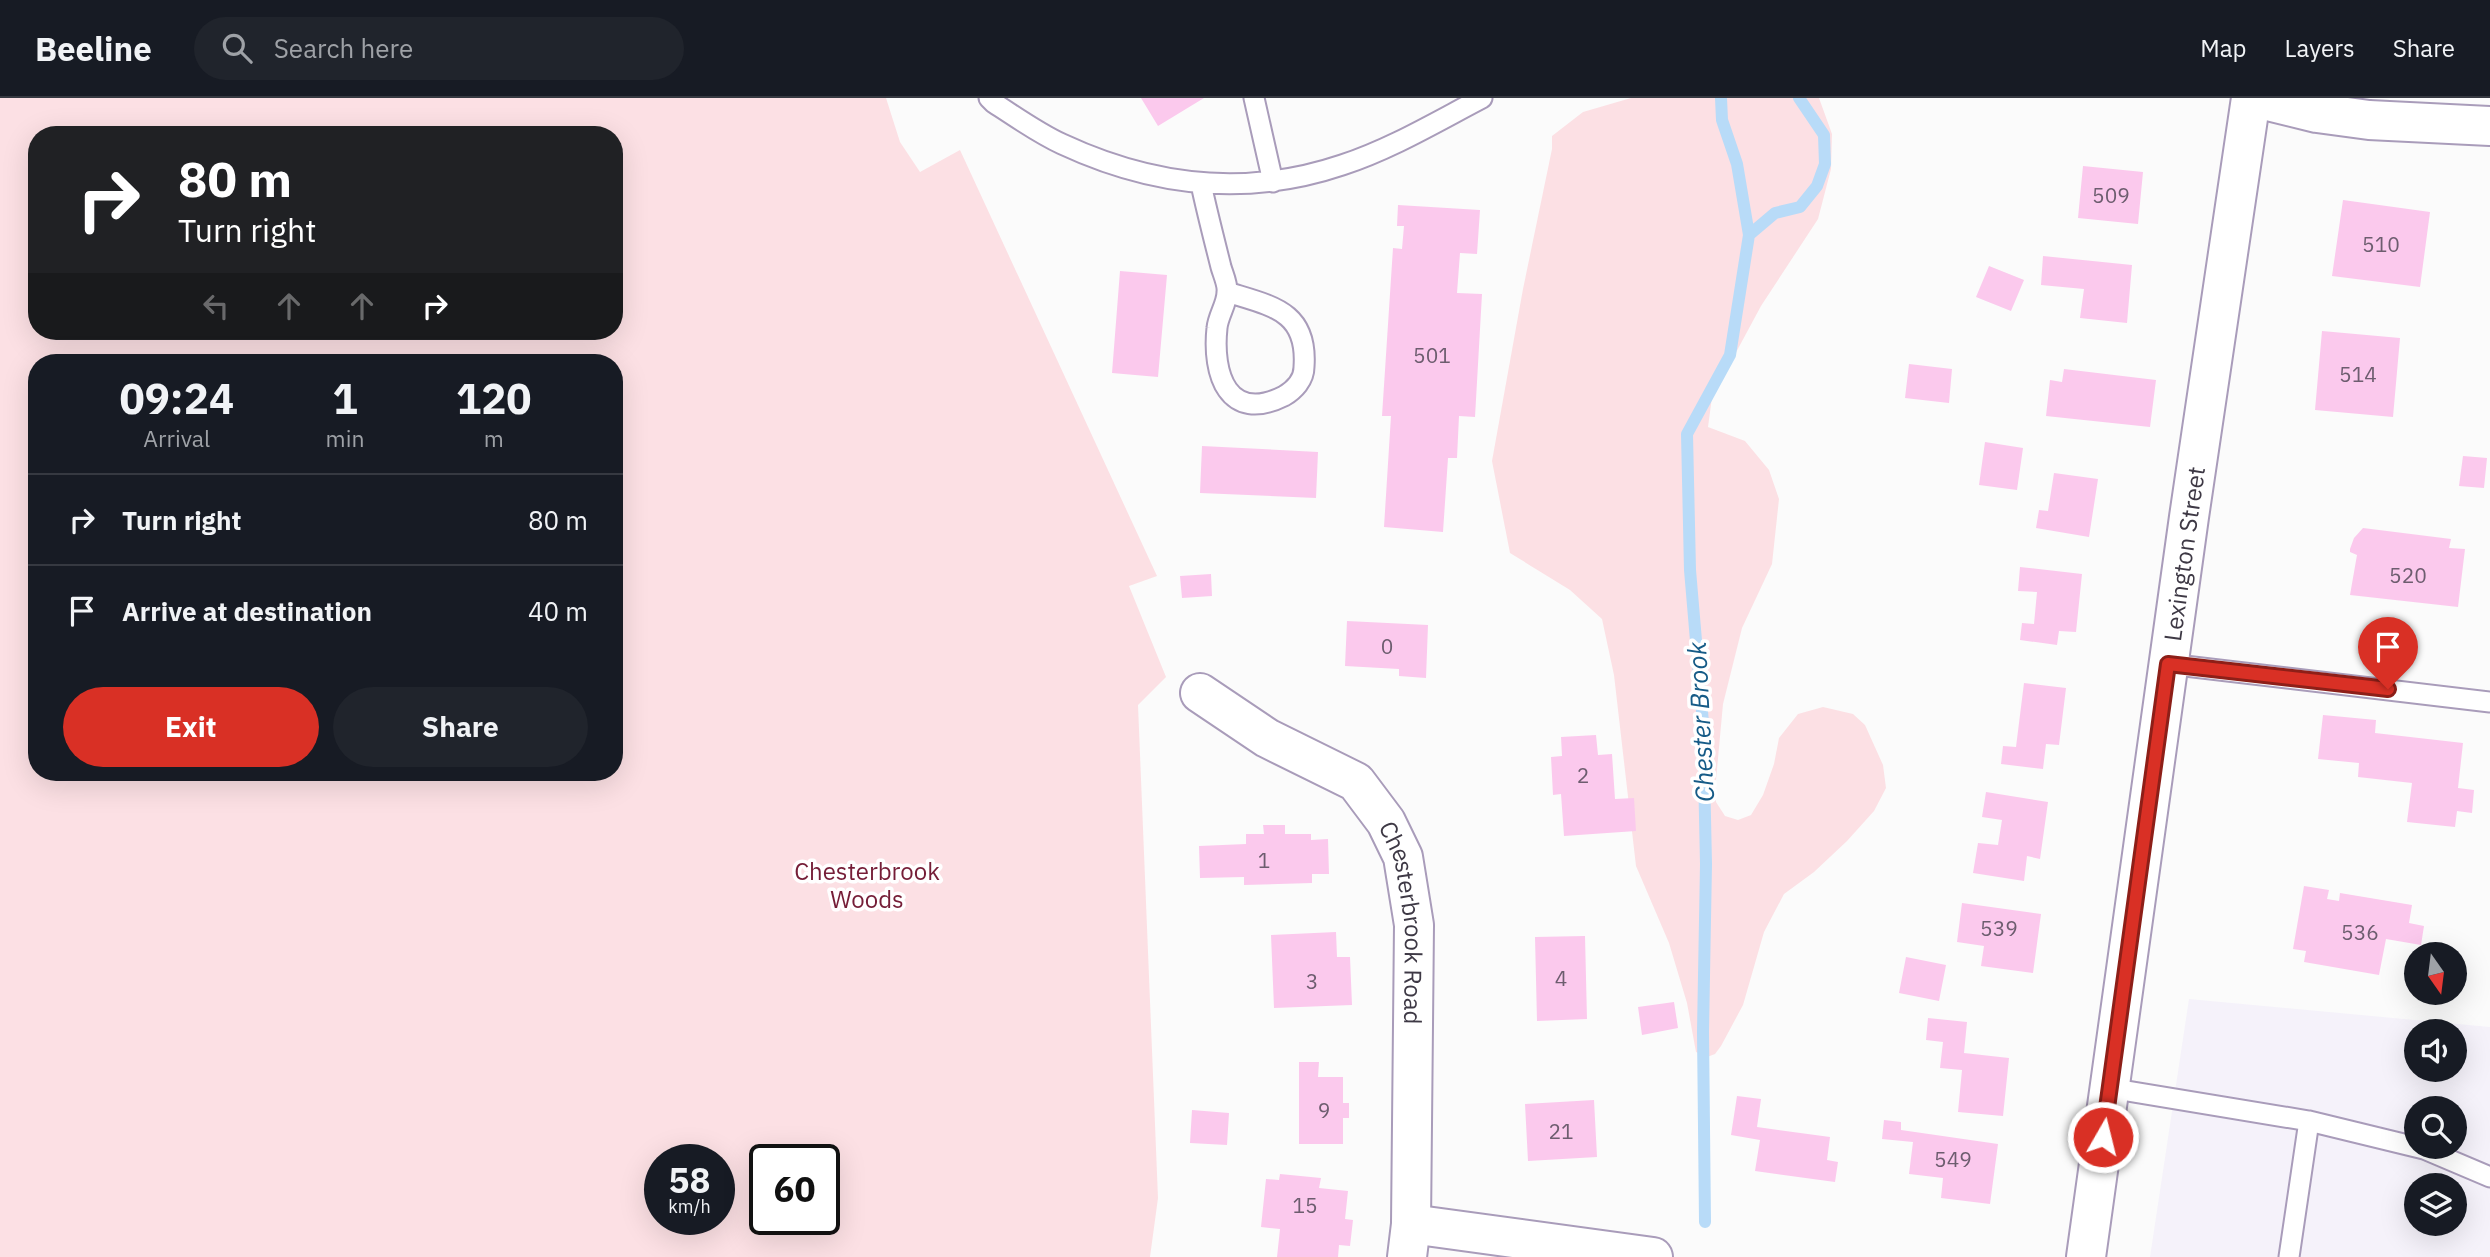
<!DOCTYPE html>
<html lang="en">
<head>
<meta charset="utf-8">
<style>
	body { margin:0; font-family:"IBM Plex Sans",sans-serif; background:#20242c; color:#f1f3f6; height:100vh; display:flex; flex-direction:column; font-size:26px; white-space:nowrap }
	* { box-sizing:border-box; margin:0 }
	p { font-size:23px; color:#9ea1a6 }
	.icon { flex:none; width:38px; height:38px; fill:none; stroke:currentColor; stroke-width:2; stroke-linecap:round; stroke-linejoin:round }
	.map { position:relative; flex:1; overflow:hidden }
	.panel { position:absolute; left:28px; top:256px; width:595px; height:427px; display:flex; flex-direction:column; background:#171b24; border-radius:28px; box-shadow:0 7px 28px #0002 }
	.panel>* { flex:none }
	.guide { position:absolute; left:28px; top:28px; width:595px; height:214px; border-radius:28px; box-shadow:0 7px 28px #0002; background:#202124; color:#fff; overflow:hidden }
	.needle { width:46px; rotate:166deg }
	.fabs { position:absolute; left:2404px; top:844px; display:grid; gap:14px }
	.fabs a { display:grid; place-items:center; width:63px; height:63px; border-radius:50%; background:#171b24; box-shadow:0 7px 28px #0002; font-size:35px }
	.speed { position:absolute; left:644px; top:1046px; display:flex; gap:14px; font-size:35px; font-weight:700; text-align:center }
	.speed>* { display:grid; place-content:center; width:91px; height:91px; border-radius:50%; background:#171b24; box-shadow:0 7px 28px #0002; line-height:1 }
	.speed small { font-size:18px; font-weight:400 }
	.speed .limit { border:4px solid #111; border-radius:10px; background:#fff; color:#111 }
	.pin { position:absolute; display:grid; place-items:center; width:60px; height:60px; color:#fff; margin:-72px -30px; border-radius:50% 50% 50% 0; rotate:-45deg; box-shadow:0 0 7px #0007 }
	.pin .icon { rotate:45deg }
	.me { position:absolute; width:77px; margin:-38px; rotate:8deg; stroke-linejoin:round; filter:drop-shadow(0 0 5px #0008) }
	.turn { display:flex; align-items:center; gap:24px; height:147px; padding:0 35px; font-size:32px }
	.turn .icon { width:91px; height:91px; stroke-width:2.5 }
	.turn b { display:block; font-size:49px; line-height:60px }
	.lanes { display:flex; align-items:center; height:66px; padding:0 35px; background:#0003; justify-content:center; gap:35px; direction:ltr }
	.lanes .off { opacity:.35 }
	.eta { display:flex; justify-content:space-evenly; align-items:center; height:119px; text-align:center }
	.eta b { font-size:42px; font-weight:700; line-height:49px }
	.cta { display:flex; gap:14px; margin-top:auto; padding:14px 35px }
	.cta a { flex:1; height:80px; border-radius:42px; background:#d93025; color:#fff; font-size:28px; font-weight:700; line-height:80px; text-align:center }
	.cta a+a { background:#20242c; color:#f1f3f6 }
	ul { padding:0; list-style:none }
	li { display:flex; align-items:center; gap:21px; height:91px; padding:0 35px; border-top:2px solid #363941 }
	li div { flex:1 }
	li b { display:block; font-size:26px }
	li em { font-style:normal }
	header { display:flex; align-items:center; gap:42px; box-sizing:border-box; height:98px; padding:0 35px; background:#171b24; border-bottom:2px solid #363941 }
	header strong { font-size:33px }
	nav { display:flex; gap:38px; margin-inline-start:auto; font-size:24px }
	.search { width:490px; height:63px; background:#20242c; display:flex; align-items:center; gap:18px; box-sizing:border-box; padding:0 24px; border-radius:38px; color:#9ea1a6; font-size:26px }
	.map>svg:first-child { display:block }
	.built { fill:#f5f2fa; fill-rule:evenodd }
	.green { fill:#fce0e4; fill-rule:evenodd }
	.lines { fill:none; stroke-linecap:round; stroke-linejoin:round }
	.stream { stroke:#b8dbf8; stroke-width:12 }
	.building { fill:#fbc9ed }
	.service-casing { stroke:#a99cba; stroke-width:23 }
	.minor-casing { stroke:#a99cba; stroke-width:42 }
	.primary-casing { stroke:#a99cba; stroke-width:42 }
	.service { stroke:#fff; stroke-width:19 }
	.minor { stroke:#fff; stroke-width:38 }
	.primary { stroke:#fff; stroke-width:38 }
	.route-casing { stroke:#8d1f18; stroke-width:18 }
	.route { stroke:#d93025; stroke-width:12 }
	.labels { text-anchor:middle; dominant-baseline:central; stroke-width:7; stroke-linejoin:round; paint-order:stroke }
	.number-label { font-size:21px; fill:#6d5d6f }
	.street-label { font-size:24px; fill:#3e3945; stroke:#fff }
	.park-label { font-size:24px; fill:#751d37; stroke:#fff }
	.water-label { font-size:26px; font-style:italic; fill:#165b87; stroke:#fff }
</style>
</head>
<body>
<header>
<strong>Beeline</strong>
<div class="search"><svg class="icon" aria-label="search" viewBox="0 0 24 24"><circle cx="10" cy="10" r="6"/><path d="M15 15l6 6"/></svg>Search here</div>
<nav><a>Map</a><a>Layers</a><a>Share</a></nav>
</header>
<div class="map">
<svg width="2490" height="1159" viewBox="0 0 2490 1159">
	<rect width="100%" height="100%" fill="#fbfbfb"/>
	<!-- built -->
	<path class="built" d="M2189 901 2490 929V1159H2150ZM2417 933H2455V971H2417ZM2417 1010H2455V1048H2417ZM2417 1087H2455V1125H2417Z"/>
	<!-- green -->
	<path class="green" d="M0 0H886L900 44 920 74 960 52 1157 478 1129 488 1166 579 1138 607 1158 1100 1150 1159H0ZM37 37H614V233H37ZM37 264H614V674H37ZM660 1062H719V1122H660ZM765 1062H824V1122H765Z
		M1631 0H1819L1832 36 1831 71 1818 121 1761 208 1712 299 1708 329 1745 343 1769 372 1779 401 1772 466 1742 530 1723 606 1716 682V704L1725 718 1738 722 1751 717 1763 697 1774 666 1779 640 1798 616 1823 609 1853 616 1865 627 1883 667 1886 690 1874 713 1847 743 1814 774 1784 796 1764 834 1743 907 1721 948 1715 956 1707 959 1696 954 1687 905 1669 845 1636 768 1614 577 1602 521 1570 492 1510 455 1492 363 1523 191 1552 51V38L1583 14Z"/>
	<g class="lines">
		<!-- stream -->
		<path class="stream" d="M1749 137 1775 115 1800 109 1817 88 1825 66 1824 37 1799 0
			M1705 1124 1703 934 1706 766 1703 625 1690 472 1687 336 1730 257 1749 137 1737 66 1722 22 1721 0"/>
	</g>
	<!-- building -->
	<path class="building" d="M1141 0H1204L1158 28Z
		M2083 68 2143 74 2138 126 2078 120Z
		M2343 102 2430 114 2420 189 2332 178Z
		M1398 107 1480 112 1477 156 1460 155 1457 195 1482 196 1475 319 1459 318 1457 360H1448L1443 434 1384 429 1391 318H1382L1393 150 1402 151 1404 128H1397Z
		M2043 158 2132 167 2127 225 2080 220 2084 191 2041 187Z
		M1989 168 2024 182 2011 213 1976 199Z
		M1120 173 1167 177 1158 279 1112 275Z
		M2322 233 2400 240 2393 319 2315 312Z
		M1909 266 1952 271 1949 305 1905 300Z
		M2064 271 2156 282 2150 329 2046 318 2050 282 2062 284Z
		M1985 344 2023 350 2017 392 1979 387Z
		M1202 348 1318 354 1316 400 1200 395Z
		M2463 358 2487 360 2484 390 2459 388Z
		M2054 375 2098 381 2089 439 2036 430 2039 412 2048 413Z
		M2363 430 2451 441 2449 450 2465 451 2458 509 2350 497 2357 457 2350 454V451L2354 440Z
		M2020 469 2082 476 2076 534 2059 533 2057 547 2020 542 2022 525 2034 526 2037 494 2018 493Z
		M1211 476 1212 498 1182 500 1180 478Z
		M1347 523 1428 527 1426 580 1399 578V571L1345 568Z
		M2024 585 2066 590 2059 647 2046 646 2043 671 2001 666 2003 648 2016 649Z
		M2323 617 2376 622 2375 635 2463 645 2458 690 2474 692 2472 715 2457 713 2455 729 2407 724 2412 685 2358 679 2359 665 2318 661Z
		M1596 637 1598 657 1612 656 1615 701 1634 700 1636 733 1564 738 1561 696 1553 697 1551 659 1562 658 1561 639Z
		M1986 694 2048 704 2040 761 2027 758 2024 783 1973 775 1978 745 1998 747 2002 722 1982 719Z
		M1263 727H1285V736H1311V742L1328 741 1329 776H1312V785L1244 787V779L1200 780 1199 748 1246 746V736H1264Z
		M2304 788 2329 792 2327 801 2339 803 2340 795 2412 807 2409 825 2424 828 2421 847 2386 841 2379 877 2304 864 2306 853 2293 851Z
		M1962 805 2041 816 2033 875 1981 868 1984 848 1957 844Z
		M1336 834 1337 859H1350L1352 907 1274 910 1271 837Z
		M1585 838 1587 921 1537 923 1535 839Z
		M1906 859 1946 867 1939 903 1899 895Z
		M1674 904 1678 930 1642 937 1638 909Z
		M1928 920 1967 924 1964 955 2009 960 2003 1018 1958 1014 1962 972 1940 970 1943 944 1926 942Z
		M1299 964H1319L1318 979H1343V1005H1349V1020H1343V1046H1299Z
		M1737 998 1761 1001 1757 1029 1830 1039 1827 1062 1838 1064 1835 1084 1755 1073 1760 1042 1731 1037Z
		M1594 1002 1597 1059 1528 1063 1525 1006Z
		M1192 1012 1229 1015 1227 1047 1190 1045Z
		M1884 1022 1901 1024V1032L1998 1046 1990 1106 1941 1100 1943 1080 1909 1076 1913 1044 1882 1041Z
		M1280 1076 1321 1080 1319 1090 1348 1093 1345 1121 1353 1122 1350 1148 1339 1147 1338 1159H1277L1280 1131 1261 1129 1266 1081 1279 1082Z"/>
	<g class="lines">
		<defs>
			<path id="service" d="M989 0 994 5C1016 19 1038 35 1062 46 1152 88 1247 99 1342 67 1391 51 1436 24 1482 0
				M1254 0 1273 84
				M1201 86C1207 114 1214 141 1221 169 1223 176 1228 187 1227 194 1227 206 1218 218 1217 230 1212 276 1228 326 1284 298 1294 292 1304 282 1304 269 1308 213 1272 208 1227 194
				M2168 566 2490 604
				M2109 990 2309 1023 2424 1051 2490 1079
				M2289 1159 2309 1023"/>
			<g id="minor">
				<path d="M2256 0 2317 15 2369 22 2490 28"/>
				<path id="s1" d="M1200 595 1267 640 1356 684 1386 724 1403 759 1414 827 1411 1126 1407 1159"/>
				<path d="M1411 1126 1653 1159"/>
			</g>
			<g id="primary">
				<path id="s2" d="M2086 1159 2189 419 2251 0"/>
			</g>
		</defs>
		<!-- service casing -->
		<use href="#service" class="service-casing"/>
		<!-- minor casing -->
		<use href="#minor" class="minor-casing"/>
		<!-- primary casing -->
		<use href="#primary" class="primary-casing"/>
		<!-- service -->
		<use href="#service" class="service"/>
		<!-- minor -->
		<use href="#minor" class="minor"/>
		<!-- primary -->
		<use href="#primary" class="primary"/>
	</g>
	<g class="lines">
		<defs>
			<path id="route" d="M2103 1039 2168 566 2388 591"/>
		</defs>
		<!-- route casing -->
		<use href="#route" class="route-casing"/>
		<!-- route -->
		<use href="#route" class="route"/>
	</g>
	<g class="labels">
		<!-- number labels -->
		<g class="number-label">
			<text x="2111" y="97">509</text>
			<text x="2381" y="146">510</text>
			<text x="1432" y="257">501</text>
			<text x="2358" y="276">514</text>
			<text x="2408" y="477">520</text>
			<text x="1387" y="548">0</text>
			<text x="1583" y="677">2</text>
			<text x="1264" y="762">1</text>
			<text x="1999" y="830">539</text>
			<text x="2360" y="834">536</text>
			<text x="1561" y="880">4</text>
			<text x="1312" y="883">3</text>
			<text x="1324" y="1012">9</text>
			<text x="1561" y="1033">21</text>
			<text x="1953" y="1061">549</text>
			<text x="1305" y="1107">15</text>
		</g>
		<!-- street labels -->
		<g class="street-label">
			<text stroke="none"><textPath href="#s2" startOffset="710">Lexington Street</textPath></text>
			<text stroke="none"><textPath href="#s1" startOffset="334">Chesterbrook Road</textPath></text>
		</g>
		<!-- park labels -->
		<g class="park-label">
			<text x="867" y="773">Chesterbrook<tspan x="867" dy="28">Woods</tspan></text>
		</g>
		<!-- water labels -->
		<g class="water-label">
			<text transform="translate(1700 624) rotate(-93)">Chester Brook</text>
		</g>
	</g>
</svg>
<div class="fabs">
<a><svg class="needle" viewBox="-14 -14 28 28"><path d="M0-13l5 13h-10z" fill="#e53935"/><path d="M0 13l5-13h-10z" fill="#9ea1a6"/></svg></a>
<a><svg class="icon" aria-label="sound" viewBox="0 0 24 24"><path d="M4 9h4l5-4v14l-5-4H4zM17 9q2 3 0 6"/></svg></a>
<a><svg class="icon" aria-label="search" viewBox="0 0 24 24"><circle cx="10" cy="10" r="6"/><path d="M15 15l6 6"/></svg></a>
<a><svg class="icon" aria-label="layers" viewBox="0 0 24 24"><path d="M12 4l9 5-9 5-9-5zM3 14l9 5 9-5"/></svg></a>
</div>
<div class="speed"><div>58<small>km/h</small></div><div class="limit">60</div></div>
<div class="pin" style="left:2388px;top:591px;background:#d93025"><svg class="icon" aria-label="arrive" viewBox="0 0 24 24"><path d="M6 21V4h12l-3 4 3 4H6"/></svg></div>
<svg class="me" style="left:2103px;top:1039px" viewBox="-20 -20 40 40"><circle r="17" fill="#d93025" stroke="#fff" stroke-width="3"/><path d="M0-11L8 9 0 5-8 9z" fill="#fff"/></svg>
<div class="guide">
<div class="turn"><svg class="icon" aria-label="right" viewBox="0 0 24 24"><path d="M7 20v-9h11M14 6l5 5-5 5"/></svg><div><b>80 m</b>Turn right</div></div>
<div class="lanes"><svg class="icon off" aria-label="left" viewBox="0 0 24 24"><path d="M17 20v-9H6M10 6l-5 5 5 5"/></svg><svg class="icon off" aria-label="ahead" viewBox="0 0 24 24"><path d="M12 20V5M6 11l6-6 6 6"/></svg><svg class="icon off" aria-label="ahead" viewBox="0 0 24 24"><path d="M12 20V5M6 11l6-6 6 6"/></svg><svg class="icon" aria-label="right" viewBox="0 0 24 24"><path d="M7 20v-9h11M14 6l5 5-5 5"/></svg></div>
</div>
<section class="panel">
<div class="eta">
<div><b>09:24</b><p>Arrival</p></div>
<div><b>1</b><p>min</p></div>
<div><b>120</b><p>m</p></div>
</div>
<ul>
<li><svg class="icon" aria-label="right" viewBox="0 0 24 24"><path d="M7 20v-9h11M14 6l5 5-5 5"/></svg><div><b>Turn right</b></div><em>80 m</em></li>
<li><svg class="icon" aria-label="arrive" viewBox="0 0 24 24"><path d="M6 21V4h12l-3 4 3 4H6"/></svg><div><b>Arrive at destination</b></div><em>40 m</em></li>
</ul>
<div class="cta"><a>Exit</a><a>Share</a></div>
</section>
</div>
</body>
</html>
